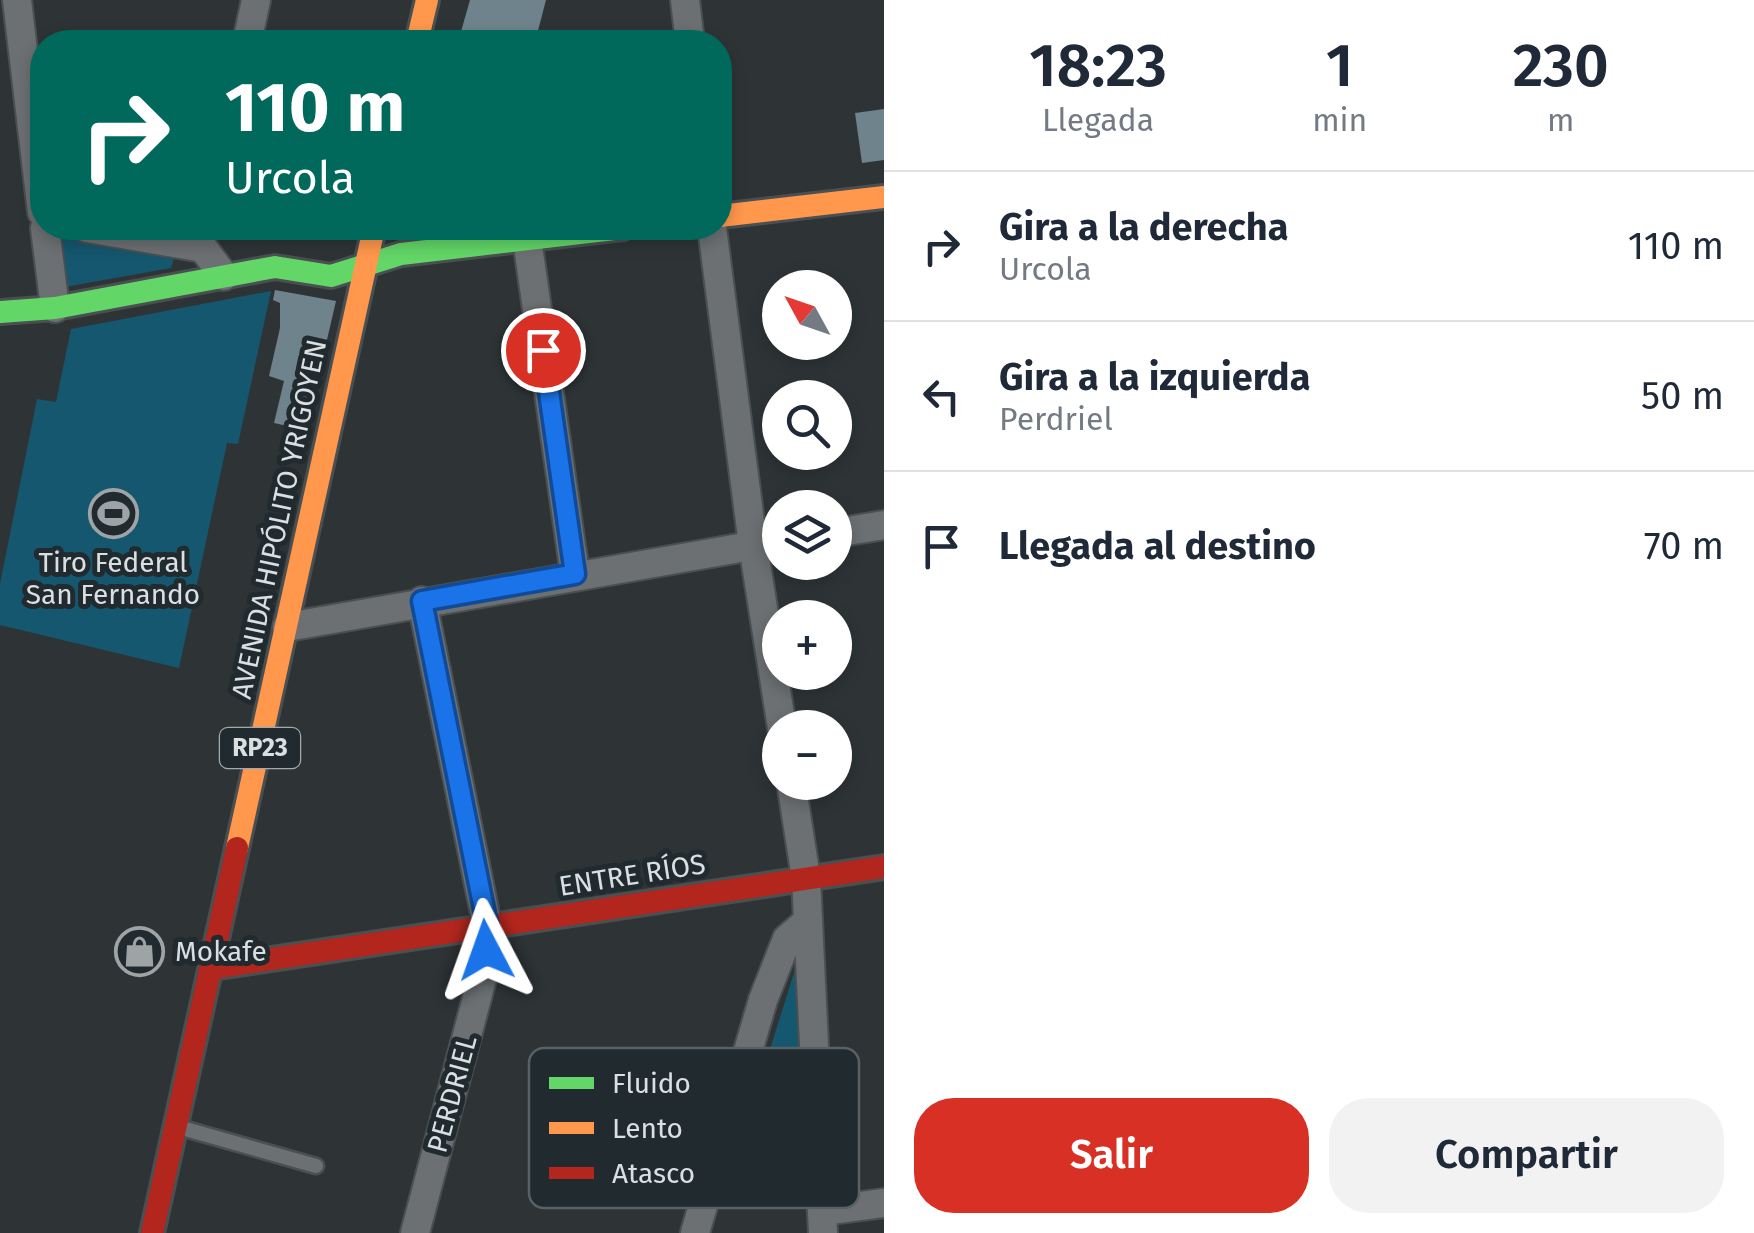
<!DOCTYPE html>
<html lang="es">
<head>
<meta charset="utf-8">
<style>
	body { margin:0; font-family:"Fira Sans",sans-serif; background:#f2f2f3; color:#1f2937; height:100vh; display:flex; flex-direction:column; font-size:38px; white-space:nowrap }
	* { box-sizing:border-box; margin:0 }
	p { font-size:32px; color:#747a83 }
	.icon { flex:none; width:55px; height:55px; fill:none; stroke:currentColor; stroke-width:2; stroke-linecap:round; stroke-linejoin:round }
	.map { position:relative; flex:1; overflow:hidden }
	.side { display:flex; flex-direction:column; background:#fff; width:870px }
	.side>* { flex:none }
	.hud { position:absolute; left:30px; top:30px; width:702px; height:210px; border-radius:40px; box-shadow:0 5px 15px #0003; background:#00695c; color:#fff; overflow:hidden }
	.needle { width:65px; rotate:310deg }
	.buttons { position:absolute; left:762px; top:270px; display:grid; gap:20px }
	.buttons a { display:grid; place-items:center; width:90px; height:90px; border-radius:50%; background:#fff; box-shadow:0 5px 15px #0003; font-size:50px }
	.pin { position:absolute; display:grid; place-items:center; width:85px; height:85px; color:#fff; margin:-42px; border:5px solid #fff; border-radius:50%; box-shadow:0 2px 10px #0007 }
	.me { position:absolute; width:110px; margin:-55px; rotate:356deg; stroke-linejoin:round; filter:drop-shadow(0 0 8px #0008) }
	.turn { display:flex; align-items:center; gap:35px; height:210px; padding:0 30px; font-size:45px }
	.turn .icon { width:130px; height:130px; stroke-width:2.5 }
	.turn b { display:block; font-size:70px; line-height:85px }
	.eta { display:flex; justify-content:space-evenly; align-items:center; height:170px; text-align:center }
	.eta b { font-size:60px; font-weight:600; line-height:70px }
	.cta { display:flex; gap:20px; margin-top:auto; padding:20px 30px }
	.cta a { flex:1; height:115px; border-radius:40px; background:#d93025; color:#fff; font-size:40px; font-weight:600; line-height:115px; text-align:center }
	.cta a+a { background:#f2f2f3; color:#1f2937 }
	ul { padding:0; list-style:none }
	li { display:flex; align-items:center; gap:30px; height:150px; padding:0 30px; border-top:2px solid #e0e1e3 }
	li div { flex:1 }
	li b { display:block; font-size:38px }
	li em { font-style:normal }
	main { display:flex; flex:1; min-height:0 }
	.map>svg:first-child { display:block }
	.green { fill:#15576e }
	.building { fill:#6e838b }
	.lines { fill:none; stroke-linecap:round; stroke-linejoin:round }
	.lane-casing { stroke:#4a4f51; stroke-width:19 }
	.street-casing { stroke:#4a4f51; stroke-width:32 }
	.fast-casing { stroke:#4a4f51; stroke-width:28 }
	.slow-casing { stroke:#4a4f51; stroke-width:28 }
	.jam-casing { stroke:#4a4f51; stroke-width:28 }
	.lane { stroke:#6c7072; stroke-width:14 }
	.street { stroke:#6c7072; stroke-width:28 }
	.fast { stroke:#63d668; stroke-width:22 }
	.slow { stroke:#ff974d; stroke-width:22 }
	.jam { stroke:#b3261e; stroke-width:22 }
	.route-casing { stroke:#114b97; stroke-width:25 }
	.route { stroke:#1a73e8; stroke-width:18 }
	.labels { text-anchor:middle; dominant-baseline:central; stroke-width:10; stroke-linejoin:round; paint-order:stroke }
	.shield { fill:#212b2f; stroke:#a2aaac; stroke-width:2.5 }
	.shield-label { font-size:25px; font-weight:bold; fill:#dae0e2 }
	.street-label { font-size:28px; fill:#dae0e2; stroke:#212b2f }
	.poi-label { font-size:28px; fill:#dae0e2; stroke:#212b2f }
	.key { fill:#212b2f; stroke:#586165; stroke-width:2.5 }
	.key-label { font-size:28px; fill:#dae0e2 }
</style>
</head>
<body>
<main>
<div class="map">
<svg width="884" height="1233" viewBox="0 0 884 1233">
	<rect width="100%" height="100%" fill="#2e3436"/>
	<!-- green -->
	<path class="green" d="M59 234 116 244 174 259 171 268 65 287Z
		M271 291 238 444 227 443 179 668 0 625V584L37 399 56 402 71 329Z
		M798 960 803 1138 744 1132Z"/>
	<!-- building -->
	<path class="building" d="M470 0H546L535 42H458Z
		M884 109V160L862 163 855 113Z
		M275 290 336 301 306 430 274 423 284 381 269 376 280 328V303L273 300Z
		M126 936 160 944 154 967 121 959Z"/>
	<g class="lines">
		<defs>
			<path id="lane" d="M182 1128 316 1166"/>
			<path id="street" d="M17 0 42 212
				M685 0 690 42
				M247 42 256 0
				M45 228 55 308
				M87 228 203 248 224 276
				M712 228 753 545 782 728
				M527 239 575 574
				M835 533 884 525
				M287 627 780 541
				M791 782 806 878 823 1233
				M823 1211 884 1203
				M415 1233 484 971 488 929 422 601
				M695 1233 763 1000 787 939 808 921"/>
			<path id="fast" d="M0 312 55 308 275 267 331 276 401 254 623 228"/>
			<path id="slow" d="M417 42 427 0
				M720 216 884 197
				M237 848 374 228"/>
			<path id="jam" d="M212 968 884 867
				M152 1233 237 848"/>
		</defs>
		<!-- lane casing -->
		<use href="#lane" class="lane-casing"/>
		<!-- street casing -->
		<use href="#street" class="street-casing"/>
		<!-- fast casing -->
		<use href="#fast" class="fast-casing"/>
		<!-- slow casing -->
		<use href="#slow" class="slow-casing"/>
		<!-- jam casing -->
		<use href="#jam" class="jam-casing"/>
		<!-- lane -->
		<use href="#lane" class="lane"/>
		<!-- street -->
		<use href="#street" class="street"/>
		<!-- fast -->
		<use href="#fast" class="fast"/>
		<!-- slow -->
		<use href="#slow" class="slow"/>
		<!-- jam -->
		<use href="#jam" class="jam"/>
	</g>
	<g class="lines">
		<defs>
			<path id="route" d="M486 950 488 929 422 601 575 574 543 350"/>
		</defs>
		<!-- route casing -->
		<use href="#route" class="route-casing"/>
		<!-- route -->
		<use href="#route" class="route"/>
	</g>
	<!-- icons -->
	<defs>
		<symbol id="stadium-ring" viewBox="-11 -11 22 22"><circle r="9.5" fill="#212b2f" stroke="#9ea4a6" stroke-width="1.5"/><path d="M0-5a6.5 5 0 1 0 0 10a6.5 5 0 1 0 0-10ZM-3.5-1.8h7v3.6h-7Z" fill="#9ea4a6"/></symbol>
		<symbol id="shop-ring" viewBox="-11 -11 22 22"><circle r="9.5" fill="#212b2f" stroke="#9ea4a6" stroke-width="1.5"/><path d="M-5-2.5h2.3a2.7 3.5 0 0 1 5.4 0H5L5.5 6h-11ZM-1.5-2.5h3a1.5 2.3 0 0 0-3 0Z" fill="#9ea4a6"/></symbol>
	</defs>
	<g fill-rule="evenodd">
		<use href="#stadium-ring" x="86" y="486" width="55" height="55"/>
		<use href="#shop-ring" x="112" y="924" width="55" height="55"/>
	</g>
	<g class="labels">
		<!-- shield labels -->
		<rect class="shield" x="220" y="728" width="80" height="40" rx="8"/>
		<g class="shield-label">
			<text x="260" y="748">RP23</text>
		</g>
		<!-- street labels -->
		<g class="street-label">
			<text transform="translate(279 519) rotate(-78)">AVENIDA HIPÓLITO YRIGOYEN</text>
			<text transform="translate(632 875) rotate(-9)">ENTRE RÍOS</text>
			<text transform="translate(452 1094) rotate(-75)">PERDRIEL</text>
		</g>
		<!-- poi labels -->
		<g class="poi-label">
			<text x="113" y="562">Tiro Federal<tspan x="113" dy="32">San Fernando</tspan></text>
			<text x="175" y="951" text-anchor="start">Mokafe</text>
		</g>
	</g>
	<!-- legend -->
	<rect x="529" y="1048" width="330" height="160" rx="15" class="key"/>
	<rect x="549" y="1077" width="45" height="12" fill="#63d668"/>
	<rect x="549" y="1122" width="45" height="12" fill="#ff974d"/>
	<rect x="549" y="1167" width="45" height="12" fill="#b3261e"/>
	<g class="key-label">
		<text x="612" y="1093">Fluido</text>
		<text x="612" y="1138">Lento</text>
		<text x="612" y="1183">Atasco</text>
	</g>
</svg>
<div class="buttons">
<a><svg class="needle" viewBox="-14 -14 28 28"><path d="M0-13l5 13h-10z" fill="#e53935"/><path d="M0 13l5-13h-10z" fill="#747a83"/></svg></a>
<a><svg class="icon" aria-label="search" viewBox="0 0 24 24"><circle cx="10" cy="10" r="6"/><path d="M15 15l6 6"/></svg></a>
<a><svg class="icon" aria-label="layers" viewBox="0 0 24 24"><path d="M12 4l9 5-9 5-9-5zM3 14l9 5 9-5"/></svg></a>
<a>+</a>
<a>−</a>
</div>
<div class="pin" style="left:543px;top:350px;background:#d93025"><svg class="icon" aria-label="arrive" viewBox="0 0 24 24"><path d="M6 21V4h12l-3 4 3 4H6"/></svg></div>
<svg class="me" style="left:486px;top:950px" viewBox="-20 -20 40 40"><path d="M0-17L14 15 0 8-14 15z" fill="#1a73e8" stroke="#fff" stroke-width="4"/></svg>
<div class="hud">
<div class="turn"><svg class="icon" aria-label="right" viewBox="0 0 24 24"><path d="M7 20v-9h11M14 6l5 5-5 5"/></svg><div><b>110 m</b>Urcola</div></div>
</div>
</div>
<section class="side">
<div class="eta">
<div><b>18:23</b><p>Llegada</p></div>
<div><b>1</b><p>min</p></div>
<div><b>230</b><p>m</p></div>
</div>
<ul>
<li><svg class="icon" aria-label="right" viewBox="0 0 24 24"><path d="M7 20v-9h11M14 6l5 5-5 5"/></svg><div><b>Gira a la derecha</b><p>Urcola</p></div><em>110 m</em></li>
<li><svg class="icon" aria-label="left" viewBox="0 0 24 24"><path d="M17 20v-9H6M10 6l-5 5 5 5"/></svg><div><b>Gira a la izquierda</b><p>Perdriel</p></div><em>50 m</em></li>
<li><svg class="icon" aria-label="arrive" viewBox="0 0 24 24"><path d="M6 21V4h12l-3 4 3 4H6"/></svg><div><b>Llegada al destino</b></div><em>70 m</em></li>
</ul>
<div class="cta"><a>Salir</a><a>Compartir</a></div>
</section>
</main>
</body>
</html>
